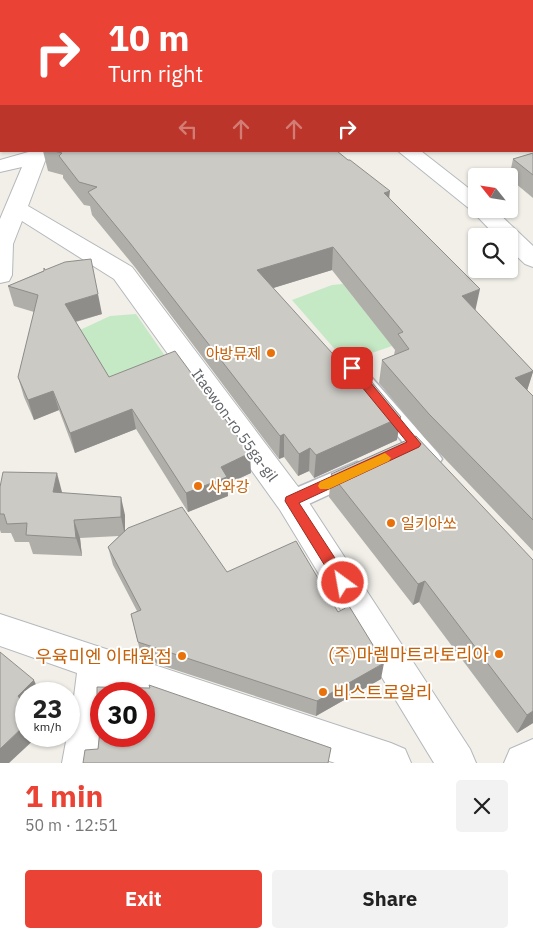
<!DOCTYPE html>
<html lang="en">
<head>
<meta charset="utf-8">
<style>
	body { margin:0; font-family:"IBM Plex Sans","Noto Sans KR",sans-serif; background:#f2f2f2; color:#222; height:100vh; display:flex; flex-direction:column; font-size:19px; white-space:nowrap }
	* { box-sizing:border-box; margin:0 }
	p { font-size:16px; color:#767676 }
	.icon { flex:none; width:28px; height:28px; fill:none; stroke:currentColor; stroke-width:2; stroke-linecap:round; stroke-linejoin:round }
	.map { position:relative; height:763px; overflow:hidden }
	.details { display:flex; flex-direction:column; background:#fff; flex:1 }
	.details>* { flex:none }
	.hud { position:absolute; left:0px; top:0px; width:534px; height:152px; box-shadow:0 1px 4px #0004; background:#ea4335; color:#fff; overflow:hidden }
	.needle { width:32px; rotate:300deg }
	.controls { position:absolute; left:468px; top:168px; display:grid; gap:10px }
	.controls a { display:grid; place-items:center; width:50px; height:50px; border-radius:5px; background:#fff; box-shadow:0 1px 4px #0004; font-size:25px }
	.speed { position:absolute; left:15px; top:682px; display:flex; gap:10px; font-size:25px; font-weight:700; text-align:center }
	.speed>* { display:grid; place-content:center; width:65px; height:65px; border-radius:50%; background:#fff; box-shadow:0 1px 4px #0004; line-height:1 }
	.speed small { font-size:12px; font-weight:400 }
	.speed .limit { border:8px solid #d22; background:#fff; color:#111 }
	.pin { position:absolute; display:grid; place-items:center; width:42px; height:42px; color:#fff; margin:-21px; border-radius:10px; box-shadow:0 2px 8px #0006 }
	.me { position:absolute; width:55px; margin:-28px; rotate:328deg; stroke-linejoin:round; filter:drop-shadow(0 0 4px #0008) }
	.turn { display:flex; align-items:center; gap:18px; height:105px; padding:0 25px; font-size:22px }
	.turn .icon { width:65px; height:65px; stroke-width:2.5 }
	.turn b { display:block; font-size:35px; line-height:42px }
	.lanes { display:flex; align-items:center; height:48px; padding:0 25px; background:#0003; justify-content:center; gap:25px; direction:ltr }
	.lanes .off { opacity:.35 }
	.round { display:grid; place-items:center; flex:none; width:52px; height:52px; border-radius:5px; background:#f2f2f2 }
	.overview { display:flex; align-items:center; justify-content:space-between; height:85px; padding:0 25px }
	h1 { font-size:30px; font-weight:800; line-height:38px; color:#ea4335 }
	.cta { display:flex; gap:10px; margin-top:auto; padding:10px 25px }
	.cta a { flex:1; height:58px; border-radius:5px; background:#ea4335; color:#fff; font-size:20px; font-weight:800; line-height:58px; text-align:center }
	.cta a+a { background:#f2f2f2; color:#222 }
	.map>svg:first-child { display:block }
	.green { fill:#c5e8c5 }
	.lines { fill:none; stroke-linecap:round; stroke-linejoin:round }
	.service-casing { stroke:#b5b8bc; stroke-width:3 }
	.minor-casing { stroke:#b5b8bc; stroke-width:2 }
	.secondary-casing { stroke:#b6babf; stroke-width:2 }
	.service { fill:#fff; fill-rule:evenodd }
	.minor { fill:#fff; fill-rule:evenodd }
	.secondary { fill:#fff; fill-rule:evenodd }
	.wall { fill:#afaea9 }
	.shaded-wall { fill:#8f8d8a }
	.building { fill:#cccac5; stroke:#8f8d8a }
	.route { fill:#ea4335; stroke:#982c22 }
	.slow { fill:#f59e0b }
	.food-dot { fill:#e8710a; stroke:#fff; stroke-width:2 }
	.labels { text-anchor:middle; dominant-baseline:central; stroke-width:4; stroke-linejoin:round; paint-order:stroke }
	.food-label { font-size:15px; fill:#c56008; stroke:#fff; text-anchor:start }
	.street-label { font-size:15px; fill:#5f6368; stroke:#fff }
	.near-food-label { font-size:18px; fill:#c56008; stroke:#fff; text-anchor:end }
</style>
</head>
<body>
<div class="map">
<svg width="533" height="763" viewBox="0 0 533 763">
	<rect width="100%" height="100%" fill="#f1efe8"/>
	<!-- green -->
	<path class="green" d="M343 284 392 346 346 362 292 300 332 285Z
		M136 314 172 366 114 389 80 330 110 316Z"/>
	<g class="lines">
		<defs>
			<path id="service" d="M352 360 359 363 438 453 442 459 438 465 430 468 422 465 345 373 342 368 345 363Z
				M357 462 365 464 369 471 365 478 300 508 291 511 282 508 279 501 282 494Z"/>
			<path id="minor" d="M384 0H400V1H384Z
				M532 23H533V34H532Z
				M532 112H533V124H532Z
				M32 151H55L45 161 28 206 132 267 302 492 470 749 476 763H434L280 510 114 279 22 221 13 244 12 275 9 281 0 283V219L22 167 0 172V160Z
				M0 614 391 743 405 749 411 763H335L144 696V694H136L112 685 111 694H101V736H105L102 763H62L67 736H69L77 673 0 646Z
				M533 739V763H504L510 749Z"/>
			<path id="secondary" d="M139 0H157L158 1H140Z
				M398 151H421L476 194V209H494L533 246V267L525 264 509 249V236H496L471 210Z"/>
		</defs>
		<!-- service casing -->
		<use href="#service" class="service-casing"/>
		<!-- minor casing -->
		<use href="#minor" class="minor-casing"/>
		<!-- secondary casing -->
		<use href="#secondary" class="secondary-casing"/>
		<!-- service -->
		<use href="#service" class="service"/>
		<!-- minor -->
		<use href="#minor" class="minor"/>
		<!-- secondary -->
		<use href="#secondary" class="secondary"/>
	</g>
	<!-- wall -->
	<path class="wall" d="M196 0H330V1H199Z
		M43 151H337L389 197 475 310 533 371 527 390 533 396V551L424 437 379 383 382 360 394 355 395 350 332 270 273 288 397 440 314 478 309 471 298 476 284 457 279 459 134 266 92 215 90 206 84 205 63 178V175L48 171Z
		M533 153V198L509 178 513 159Z
		M45 270 102 314 76 322 109 377 251 473 227 484 228 496 188 512 136 429 75 453 59 410 34 420 24 397 18 377 34 312 14 306 8 286Z
		M331 474 533 560V723L517 733 419 602 413 605 329 497Z
		M0 487 62 492V493L125 515V531L227 572 338 612 381 679 316 716 142 659 131 614 137 611 113 565 108 547 119 536 80 538 82 556 33 554 29 542H15L11 533H1L0 530Z
		M97 719 331 748 98 749 100 728Z"/>
	<!-- shaded-wall -->
	<path class="shaded-wall" d="M0 127H1V150L0 151Z
		M390 191 387 214 384 193Z
		M333 247 332 270 257 293V270Z
		M480 289 475 312 462 296Z
		M98 294 102 314 70 323 65 304Z
		M533 371V372L526 394 515 378Z
		M53 391 59 410 34 420 28 400Z
		M132 409 136 429 75 453 70 433Z
		M401 417 397 440 314 478 316 455Z
		M284 434V457L279 459 280 436Z
		M310 448 309 471 298 476 299 454Z
		M250 453 251 473 227 484 228 496 188 512 186 493 221 467Z
		M57 473 62 492 59 511 53 492Z
		M121 497 125 515V536L121 517Z
		M74 520 80 538 82 556 76 538Z
		M425 581 419 602 413 605 418 584Z
		M384 663 381 679 316 716 317 701Z
		M34 680 40 694H26V711L18 696Z
		M533 711V723L517 733 527 715Z
		M26 724V736H38L9 763H0V749Z"/>
	<!-- building -->
	<path class="building" d="M231 0H330L328 1H233Z
		M0 50H1V127H0Z
		M54 151H337L348 160H350L390 191 384 193 480 289 462 296 533 371 515 378 533 396V520L429 414 382 360 409 349 398 334 403 332 333 247 257 270 351 374 361 369 401 417 316 455 310 448 299 454 284 434 280 436 130 243 88 192 97 187 79 182 59 156 62 153Z
		M533 153V175L513 159Z
		M91 259 98 294 65 304 109 377 175 351 250 453 221 467 227 477 186 493 132 409 70 433 53 391 28 400 18 377 38 295 8 286 44 271V268L45 270 65 262Z
		M416 436 533 560V711L527 715 425 581 418 584 331 474Z
		M3 472 57 473 53 492 121 497V517L74 520 76 538 26 535 27 523 7 524 4 514H0V487Z
		M182 507 227 572 296 541 338 612 349 606 384 663 317 701 138 642 131 614 141 610 108 547 128 528Z
		M0 652 34 680 18 696 26 707V724L0 749Z
		M149 685 331 748 328 763H83L85 750 98 749 101 721V736H144V694H101V721L97 719V687L150 688Z"/>
	<!-- route -->
	<path class="route" d="M352 364 356 365 421 444 419 447 299 503 348 578 350 583 348 587 343 589 338 587 285 501 286 497 407 442 348 370 346 368Z"/>
	<!-- slow -->
	<path class="slow" d="M385 453 391 458 389 461 329 489H320L318 486 320 482Z"/>
	<!-- markers -->
	<g class="food-dot">
		<circle cx="271" cy="353" r="5"/>
		<circle cx="198" cy="486" r="5"/>
		<circle cx="391" cy="523" r="5"/>
		<circle cx="499" cy="654" r="5"/>
		<circle cx="182" cy="656" r="5"/>
		<circle cx="323" cy="692" r="5"/>
	</g>
	<g class="labels">
		<!-- food labels -->
		<g class="food-label">
			<text x="261" y="353" text-anchor="end">아방뮤제</text>
			<text x="208" y="486">사와강</text>
			<text x="401" y="523">일키아쏘</text>
		</g>
		<!-- street labels -->
		<g class="street-label">
			<text transform="translate(235 425) rotate(54)">Itaewon-ro 55ga-gil</text>
		</g>
		<!-- near-food labels -->
		<g class="near-food-label">
			<text x="489" y="654">(주)마렘마트라토리아</text>
			<text x="172" y="656">우육미엔 이태원점</text>
			<text x="333" y="692" text-anchor="start">비스트로알리</text>
		</g>
	</g>
</svg>
<div class="controls">
<a><svg class="needle" viewBox="-14 -14 28 28"><path d="M0-13l5 13h-10z" fill="#e53935"/><path d="M0 13l5-13h-10z" fill="#767676"/></svg></a>
<a><svg class="icon" aria-label="search" viewBox="0 0 24 24"><circle cx="10" cy="10" r="6"/><path d="M15 15l6 6"/></svg></a>
</div>
<div class="speed"><div>23<small>km/h</small></div><div class="limit">30</div></div>
<div class="pin" style="left:352px;top:368px;background:#d93025"><svg class="icon" aria-label="arrive" viewBox="0 0 24 24"><path d="M6 21V4h12l-3 4 3 4H6"/></svg></div>
<svg class="me" style="left:343px;top:583px" viewBox="-20 -20 40 40"><circle r="17" fill="#ea4335" stroke="#fff" stroke-width="3"/><path d="M0-11L8 9 0 5-8 9z" fill="#fff"/></svg>
<div class="hud">
<div class="turn"><svg class="icon" aria-label="right" viewBox="0 0 24 24"><path d="M7 20v-9h11M14 6l5 5-5 5"/></svg><div><b>10 m</b>Turn right</div></div>
<div class="lanes"><svg class="icon off" aria-label="left" viewBox="0 0 24 24"><path d="M17 20v-9H6M10 6l-5 5 5 5"/></svg><svg class="icon off" aria-label="ahead" viewBox="0 0 24 24"><path d="M12 20V5M6 11l6-6 6 6"/></svg><svg class="icon off" aria-label="ahead" viewBox="0 0 24 24"><path d="M12 20V5M6 11l6-6 6 6"/></svg><svg class="icon" aria-label="right" viewBox="0 0 24 24"><path d="M7 20v-9h11M14 6l5 5-5 5"/></svg></div>
</div>
</div>
<section class="details">
<div class="overview"><div><h1>1 min</h1><p>50 m · 12:51</p></div><a class="round"><svg class="icon" aria-label="close" viewBox="0 0 24 24"><path d="M6 6l12 12M18 6L6 18"/></svg></a></div>
<div class="cta"><a>Exit</a><a>Share</a></div>
</section>
</body>
</html>
